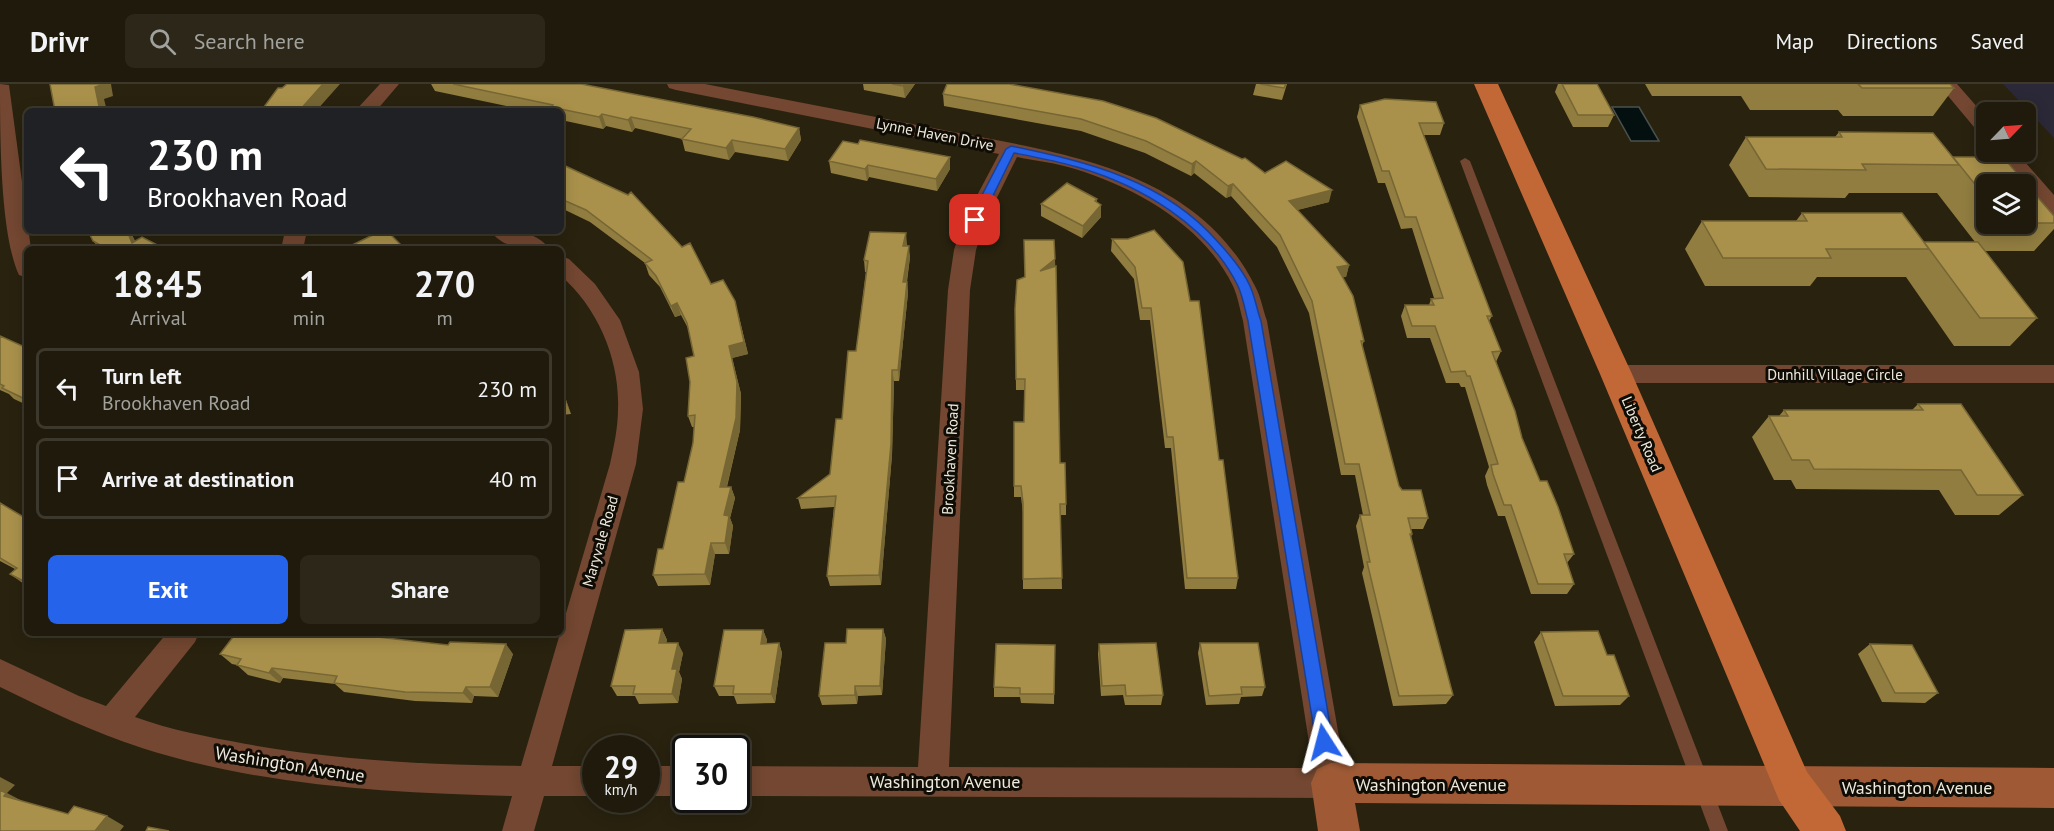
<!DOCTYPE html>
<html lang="en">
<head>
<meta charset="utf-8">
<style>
	body { margin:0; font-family:"PT Sans",sans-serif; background:#2c2719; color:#f1f3f6; height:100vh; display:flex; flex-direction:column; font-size:22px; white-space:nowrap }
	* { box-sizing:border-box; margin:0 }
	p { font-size:20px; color:#a1a19d }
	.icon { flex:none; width:33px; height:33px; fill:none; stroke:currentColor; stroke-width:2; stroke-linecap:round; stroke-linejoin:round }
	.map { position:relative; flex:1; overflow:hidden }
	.drawer { position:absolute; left:24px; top:162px; width:540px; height:390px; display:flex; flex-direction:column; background:#1f1a0b; border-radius:9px; box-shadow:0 3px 15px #0003,0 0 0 2px #3c382c }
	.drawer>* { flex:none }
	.guide { position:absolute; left:24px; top:24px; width:540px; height:126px; border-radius:9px; box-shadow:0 3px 15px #0003,0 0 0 2px #3c382c; background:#202124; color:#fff; overflow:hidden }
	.needle { width:39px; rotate:65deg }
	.tools { position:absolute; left:1976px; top:18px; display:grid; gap:12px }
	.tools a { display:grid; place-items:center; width:60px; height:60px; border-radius:9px; background:#1f1a0b; box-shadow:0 3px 15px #0003,0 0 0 2px #3c382c; font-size:30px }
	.speed { position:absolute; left:582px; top:651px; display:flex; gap:12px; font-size:30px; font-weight:700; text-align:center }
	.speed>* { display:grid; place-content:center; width:78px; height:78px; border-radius:50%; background:#1f1a0b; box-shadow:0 3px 15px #0003,0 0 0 2px #3c382c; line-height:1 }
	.speed small { font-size:15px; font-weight:400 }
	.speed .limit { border:3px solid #111; border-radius:9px; background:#fff; color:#111 }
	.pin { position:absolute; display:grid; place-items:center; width:51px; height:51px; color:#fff; margin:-26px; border-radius:12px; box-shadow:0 3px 9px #0006 }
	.me { position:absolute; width:66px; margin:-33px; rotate:351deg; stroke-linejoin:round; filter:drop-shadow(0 0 4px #0008) }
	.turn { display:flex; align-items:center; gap:21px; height:126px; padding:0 24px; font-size:27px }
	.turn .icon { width:78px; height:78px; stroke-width:2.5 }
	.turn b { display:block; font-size:42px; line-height:51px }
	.eta { display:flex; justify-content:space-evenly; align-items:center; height:102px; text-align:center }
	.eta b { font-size:36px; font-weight:600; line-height:42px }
	.cta { display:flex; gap:12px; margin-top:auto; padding:12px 24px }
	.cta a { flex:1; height:69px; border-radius:9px; background:#2563eb; color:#fff; font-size:24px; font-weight:600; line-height:69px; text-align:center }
	.cta a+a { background:#2c2719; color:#f1f3f6 }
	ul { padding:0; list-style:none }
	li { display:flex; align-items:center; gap:18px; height:81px; margin:0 12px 9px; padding:0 12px; border:3px solid #3c382c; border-radius:9px }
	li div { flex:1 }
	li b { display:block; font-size:22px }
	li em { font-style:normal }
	header { display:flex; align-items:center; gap:36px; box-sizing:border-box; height:84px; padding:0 30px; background:#1f1a0b; border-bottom:2px solid #3c382c }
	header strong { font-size:28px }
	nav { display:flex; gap:33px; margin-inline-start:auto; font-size:21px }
	.search { width:420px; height:54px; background:#2c2719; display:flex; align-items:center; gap:15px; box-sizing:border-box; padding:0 21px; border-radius:9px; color:#a1a19d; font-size:22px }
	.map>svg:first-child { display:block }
	.education { fill:#2b2838 }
	.water { fill:#041010; stroke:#4a514e; stroke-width:1.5 }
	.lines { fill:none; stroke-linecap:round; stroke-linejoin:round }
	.lane { fill:#734731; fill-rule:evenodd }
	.street { fill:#734731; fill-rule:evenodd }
	.secondary { fill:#9f5a35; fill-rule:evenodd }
	.primary { fill:#c26736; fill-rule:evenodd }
	.wall { fill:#917d40; fill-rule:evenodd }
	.shaded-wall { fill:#766634 }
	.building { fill:#a9914b; stroke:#766634; stroke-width:1.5 }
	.route { fill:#2563eb; stroke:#184099; stroke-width:1.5 }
	.labels { text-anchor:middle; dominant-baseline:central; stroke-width:6; stroke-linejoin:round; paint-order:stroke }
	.street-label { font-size:15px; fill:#eeeadd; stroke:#0f0c05 }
	.near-street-label { font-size:18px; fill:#eeeadd; stroke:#0f0c05 }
</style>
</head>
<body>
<header>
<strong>Drivr</strong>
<div class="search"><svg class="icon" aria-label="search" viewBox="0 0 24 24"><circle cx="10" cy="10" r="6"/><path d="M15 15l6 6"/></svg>Search here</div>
<nav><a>Map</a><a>Directions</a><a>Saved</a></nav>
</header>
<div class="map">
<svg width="2054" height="747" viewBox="0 0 2054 747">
	<rect width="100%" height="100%" fill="#29220f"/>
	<!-- education -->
	<path class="education" d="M2003 0H2054V54Z"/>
	<!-- water -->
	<path class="water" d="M1612 23H1639L1659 57H1631Z"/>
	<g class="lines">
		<!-- lane -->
		<path class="lane" d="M1465 74 1470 77 1728 747H1710L1460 77Z"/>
		<!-- street -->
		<path class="street" d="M0 0 9 1 31 165H27V194L19 191C0 151 0 49 0 0Z
			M380 0H399L376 27H355Z
			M667 0H705C783 15 860 30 938 45 1054 68 1195 82 1255 202 1261 213 1263 226 1267 237L1347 699 1342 710 1331 714 736 712V682L918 683 948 206 954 166 964 136 999 70 676 6 669 4ZM1017 73C1036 77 1057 79 1075 85 1137 104 1204 142 1233 202 1238 213 1240 226 1243 237L1313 684 949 683 970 206 976 166 986 136Z
			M1938 0H1957L1986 33V51L1979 49Z
			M1995 68H2016L2054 111V131L2047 129 2025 104V100H2022Z
			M285 147H307L303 165H281Z
			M491 147C510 147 537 146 549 165 530 165 503 166 491 147Z
			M561 172 569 175 595 200 620 236 639 288 643 325 636 380 552 682H596V712H544L534 747H502L512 712C388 709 261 702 142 664 93 648 47 626 0 603V575L79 612 106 622 167 549H199L195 558 135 633C170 646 209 653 246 660 337 676 429 681 521 682L610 380C614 362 618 343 618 325 620 276 598 224 561 192Z
			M1616 281H2054V299H1616L1608 296 1604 290 1608 284Z
			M646 682H686V712H646Z"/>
		<!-- secondary -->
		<path class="secondary" d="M1331 679 2054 684V724L1355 719 1360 747H1318L1311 699 1317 685Z"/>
		<!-- primary -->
		<path class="primary" d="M1474 0H1498L1632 290 1807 688 1840 732 1846 747H1800L1779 716 1600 290Z"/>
	</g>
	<!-- wall -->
	<path class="wall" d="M431 0H581L799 44 801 56 788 77 735 68 729 76 685 67 682 55 635 44 632 48 606 42 603 45 561 36V27H531L435 7Z
		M863 0H915L905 14 864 6Z
		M1009 0 1265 89 1329 118 1297 126 1349 181 1346 193H1343L1364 257 1362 262 1399 402 1428 434 1423 445H1411L1412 450 1411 453 1453 611 1446 620 1393 622 1362 489 1364 483 1356 442 1360 431H1363L1355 391H1341L1309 229 1277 163 1231 112 1226 114 1194 89 1191 92 1145 69 1081 47 944 22 943 10Z
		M1256 0H1287L1282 16 1253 11Z
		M1558 0H1597L1614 31 1608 43H1573L1555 8Z
		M1645 0H1950L1954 4 1933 32H1843L1838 26H1750L1741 12H1652Z
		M1360 21 1444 39 1440 51H1424L1492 232 1489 237 1501 267 1496 278 1522 354 1540 397 1574 470 1567 479 1574 500 1567 510H1531L1505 432H1498L1487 401 1485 392 1489 383 1465 303H1461L1459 299H1446L1430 254H1407L1401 232 1405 221H1429L1431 215 1434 214 1412 144 1401 145 1385 99H1378L1357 33Z
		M1839 48 1933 49 1953 73H2003L2054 132V145L2034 167H1984L2037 234 2010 262H1954L1906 193H1817L1810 202H1705L1685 165 1702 137H1796L1802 129H1902L1924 159 1975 158 1937 109H1849L1845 114 1749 113 1729 81 1746 53H1835ZM1986 100H2025V140H1986Z
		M858 60 950 73V85L937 107 869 93 867 97 831 89 829 77Z
		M561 72H562L566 83 711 200 738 229 748 270 732 274 741 310 740 346 727 403H731L735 414 730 434 733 442 729 470H715L710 501 658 502 653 491 663 465 684 398 693 359 694 343H692L688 332 694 272 689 246 681 231 675 233 660 203 649 191 645 179 590 138 561 124Z
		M1097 115V119L1101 133 1082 154 1041 132V120Z
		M130 147 135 157 142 153 163 165H100L93 157Z
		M1112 155 1190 217 1219 376 1238 494 1236 505H1185L1171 364H1165L1150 236H1140L1134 195 1111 167Z
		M907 160 910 173 907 198 908 209 899 297H894L892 371 881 501 830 502 827 492 834 423 801 425 798 414 830 390 856 267 866 188H865L864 176Z
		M1055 175 1060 379 1066 420V431H1060L1062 505H1023V429L1021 413H1014V377L1024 338 1025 306H1016L1015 225 1025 193Z
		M0 252 27 264V321L14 315 9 310 0 306Z
		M561 302 571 330 561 331Z
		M1918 320 2023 411 1999 431H1955L1939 406 1796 405 1791 396H1774L1752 353 1769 332H1779L1784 326H1912Z
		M0 419 27 435V502L10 490 15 485 0 477Z
		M662 545 667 556 666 559 683 569 679 588 682 595 678 619 639 620 635 612H617L611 602Z
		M883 545 886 555 882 611 858 612 857 620 822 621 819 612 846 559Z
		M763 546 767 556 766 560 779 559 782 569 775 619 737 620 734 612H719L714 602Z
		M1541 548 1607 571 1629 612 1620 621 1555 622 1534 558Z
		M1200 559 1265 603 1262 612 1241 613 1239 620 1206 621 1198 569Z
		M1099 560 1163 611 1161 621H1125L1123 611 1101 612 1098 570Z
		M1870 560 1938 609 1925 619 1882 618 1858 570Z
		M1055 561 1054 620 1021 619 1020 613H994V603Z
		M220 570H513L498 613 474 612 472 619 415 617 344 608 335 600 283 594 280 599 248 591 237 581 232 580Z"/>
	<!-- shaded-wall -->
	<path class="shaded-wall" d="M104 0H111L113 12 104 15 107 27H100L95 3Z
		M323 0H340L316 27H299Z
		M905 0H915L905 14 903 2Z
		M602 30 606 42 603 45 599 33Z
		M631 33 635 44 632 48 628 36Z
		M799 44 801 56 788 77 785 65Z
		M732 56 735 68 729 76 726 64Z
		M562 72 567 84 561 90V73Z
		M950 73V85L937 107 936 95Z
		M1196 77 1194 89 1191 92 1192 80Z
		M868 81 869 93 867 97 865 85Z
		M1233 100 1231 112 1226 114 1228 102Z
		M1332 106 1329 118 1286 129 1289 117Z
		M1097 115V126L1101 121V133L1082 154 1083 142 1095 117Z
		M127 147H130L139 165 132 159Z
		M906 149 907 160 905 173 903 162Z
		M909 162 910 173 905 209 903 198Z
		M1055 175V187H1040Z
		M1349 181 1346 193 1334 194 1337 183Z
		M907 198 908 209 899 297 898 286Z
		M735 217 748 270 732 274 741 310 740 346 724 414 720 403 729 262Z
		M677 219 681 231 675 233 671 222Z
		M561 259 566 269 561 271Z
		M892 286 894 297 892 371 881 501 879 491Z
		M561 302 571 330 561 306Z
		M731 403 735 414 730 434 733 442 729 470 725 459 724 431Z
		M711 459 715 470 710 501 705 490Z
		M662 545 667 556 664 569 659 559Z
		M883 545 886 555 882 611 880 602Z
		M763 546 767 556 765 570 761 560Z
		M678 559 683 569 679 588 682 595 678 619 672 610V585Z
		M779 559 782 569 775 619 771 610Z
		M506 560 513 570 498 613 490 603Z
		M272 584 283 594 280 599 269 589Z
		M855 602 858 612 857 620 855 611Z
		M466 603 474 612 472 619 463 609Z
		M0 693 15 701 7 709 26 719 4 712 0 708Z
		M107 732 124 742 120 747H95Z"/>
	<!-- building -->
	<path class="building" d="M50 0H104L95 3 100 27H55Z
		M287 0H323L299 27H261L278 4H282Z
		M453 0H581L753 33 799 44 785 65 732 56 726 64 682 55 691 45 631 33 628 36 602 30 599 33 551 23 553 21Z
		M892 0H905L903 2Z
		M947 0H1009L1103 17 1156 34 1242 75 1245 74 1265 89 1286 77 1332 106 1289 117 1349 181 1337 183 1353 212 1364 257H1361L1399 402 1402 406H1421L1428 434H1408L1412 450H1410L1453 611 1399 612 1367 478H1370L1360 431H1370L1359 380H1345L1312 217 1280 151 1233 100 1228 102 1196 77 1192 80 1146 57 1081 35 943 10Z
		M1260 0H1286L1284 4Z
		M1562 0H1597L1614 31H1578Z
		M1858 0H1950L1954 4H1862Z
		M1385 15 1436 18 1444 39H1419L1492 232H1487L1501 267 1492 268 1515 327 1522 354 1540 397H1547L1558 423 1574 470H1564L1574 500H1538L1511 421H1504L1493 390 1491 381 1498 380 1470 292H1467L1465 287 1451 288 1435 242H1412L1405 221H1434L1431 215 1443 214 1416 133H1405L1389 87H1382L1360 21Z
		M1839 48 1933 49 1959 81 1862 80 1866 86 1766 85 1746 53H1842Z
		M860 56 950 73 936 95 868 81 865 85 829 77 843 57 858 60Z
		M1953 73H2003L2054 132V139H2025V100H1986V114Z
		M561 80 628 111 631 108 682 163 690 159 711 200 723 196 735 217 744 258 729 262 737 298 736 334 720 403H731L724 431 729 432 725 459H711L705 490 653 491 658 465H663L678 398H684L693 359 695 331 688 332 690 298 686 274 694 272 687 239 677 219 671 222 656 192 645 179 652 176 586 126 561 115Z
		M1067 99 1097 115 1095 117 1101 121 1083 142 1041 120Z
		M1802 129H1902L1929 165H1826L1831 174H1723L1702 137H1807Z
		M1154 146 1183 178 1190 217H1199L1219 376H1223L1238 494H1187L1173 353H1167L1151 224H1142L1135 183 1112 155H1128Z
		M88 147H127L132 159 142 153 163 164 107 165 93 157Z
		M381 147H387L405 165H344Z
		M870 148 906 149 903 162H909L903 198H907L898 286H892L891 360 879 491 827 492 836 412 798 414 830 390 836 335H842L848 267H856L868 177 864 176Z
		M1024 156H1054L1055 175 1040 187 1056 182 1060 379H1065L1066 420H1060L1062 494 1023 495V419L1021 402H1014V338H1024L1025 295H1016L1015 225 1017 196 1025 193Z
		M1924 158H1978L2037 234H1980Z
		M0 252 27 264V316L2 304 4 302 0 300Z
		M561 306 566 318 561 319Z
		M1918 320H1961L2023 411H1977L1961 386 1814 385 1809 376H1792L1769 332H1788L1784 326H1923Z
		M0 419 27 435V499L10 490 17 484 0 474Z
		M662 545 659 559H678L672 585H677L672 610H633L635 602H611L625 546Z
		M847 545H883L880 602H855V611L819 612 825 559H846Z
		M724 546H763L761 560 779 559 771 610H733L734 602H714Z
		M1598 547 1607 571H1614L1629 612H1563L1541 548Z
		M236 549H342L448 561 450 558 506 560 490 603H466L463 609 405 608 334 599 337 592 272 584 269 589 237 581 241 575 220 570Z
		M1156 559 1163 611 1126 612 1125 601 1102 602 1099 560Z
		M1200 559H1258L1265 603H1241L1242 610 1209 612Z
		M996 560 1055 561 1054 610H1020V604L994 603Z
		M1870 560 1912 561 1938 609H1895Z
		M0 706 6 709 4 712 68 730 74 722 107 732 95 747H0Z
		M148 743 169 747H146Z"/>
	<!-- route -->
	<path class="route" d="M1011 62C1088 78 1164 96 1218 158 1230 171 1243 186 1250 202 1255 213 1257 226 1261 237L1333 658 1330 663 1324 665 1319 663 1316 658 1248 237C1245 226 1243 213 1238 202 1208 141 1140 101 1077 83 1057 77 1035 73 1014 69L981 136 979 139H971L969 136 1006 65Z"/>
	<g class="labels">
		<!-- street labels -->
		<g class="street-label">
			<text transform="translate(935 50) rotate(11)">Lynne Haven Drive</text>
			<text x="1835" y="290">Dunhill Village Circle</text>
			<text transform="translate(1642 350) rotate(67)">Liberty Road</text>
			<text transform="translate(950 375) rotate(-87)">Brookhaven Road</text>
			<text transform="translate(600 457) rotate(-74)">Maryvale Road</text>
		</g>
		<!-- near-street labels -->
		<g class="near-street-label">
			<text transform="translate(290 680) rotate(9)">Washington Avenue</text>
			<text x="945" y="697">Washington Avenue</text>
			<text x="1431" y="700">Washington Avenue</text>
			<text x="1917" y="703">Washington Avenue</text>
		</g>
	</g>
</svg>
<div class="tools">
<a><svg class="needle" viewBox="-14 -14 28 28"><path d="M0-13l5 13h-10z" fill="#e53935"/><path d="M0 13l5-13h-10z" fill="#a1a19d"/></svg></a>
<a><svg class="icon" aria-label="layers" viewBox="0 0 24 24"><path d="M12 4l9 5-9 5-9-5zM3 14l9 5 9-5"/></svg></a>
</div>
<div class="speed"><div>29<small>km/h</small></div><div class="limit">30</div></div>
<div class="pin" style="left:975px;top:136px;background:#d93025"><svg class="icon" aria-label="arrive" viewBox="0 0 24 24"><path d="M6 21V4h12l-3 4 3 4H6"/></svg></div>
<svg class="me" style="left:1324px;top:658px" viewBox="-20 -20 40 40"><path d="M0-17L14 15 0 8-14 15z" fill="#2563eb" stroke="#fff" stroke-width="4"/></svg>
<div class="guide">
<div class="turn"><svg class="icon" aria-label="left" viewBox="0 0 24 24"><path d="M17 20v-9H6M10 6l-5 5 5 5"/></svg><div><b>230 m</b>Brookhaven Road</div></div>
</div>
<section class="drawer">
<div class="eta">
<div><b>18:45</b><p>Arrival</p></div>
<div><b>1</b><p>min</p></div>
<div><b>270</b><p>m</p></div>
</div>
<ul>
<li><svg class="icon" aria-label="left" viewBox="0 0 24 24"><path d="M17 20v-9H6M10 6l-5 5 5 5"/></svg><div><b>Turn left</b><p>Brookhaven Road</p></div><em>230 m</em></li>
<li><svg class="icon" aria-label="arrive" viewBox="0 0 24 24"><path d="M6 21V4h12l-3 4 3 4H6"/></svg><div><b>Arrive at destination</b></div><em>40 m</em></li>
</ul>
<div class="cta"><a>Exit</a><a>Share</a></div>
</section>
</div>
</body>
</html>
